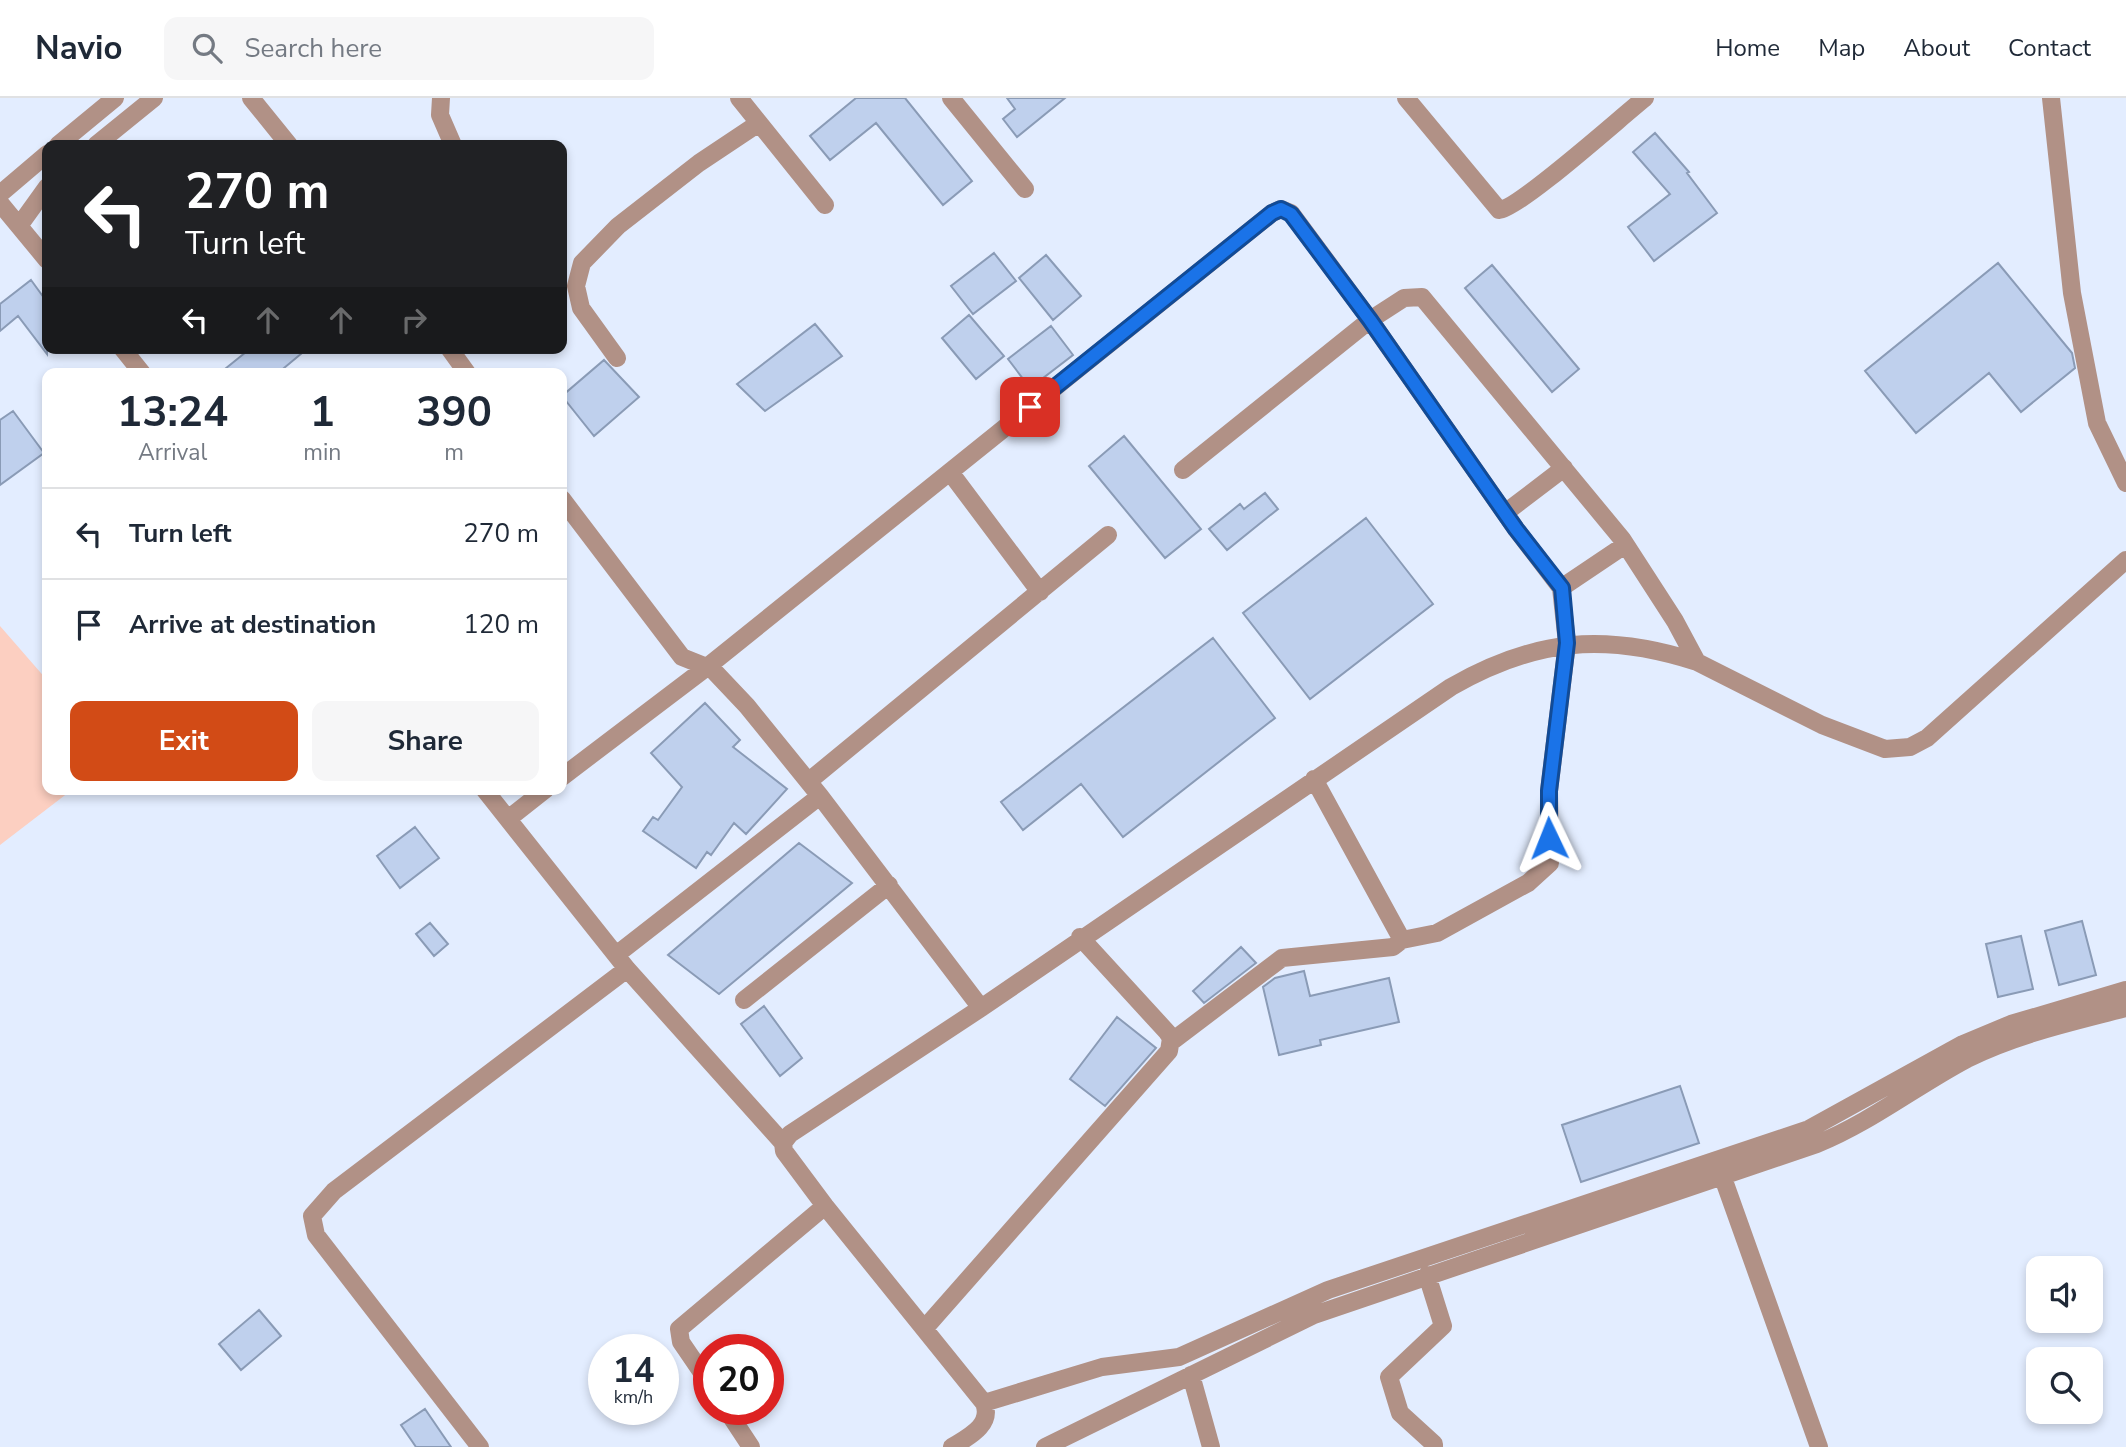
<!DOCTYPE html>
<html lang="en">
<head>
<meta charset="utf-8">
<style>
	body { margin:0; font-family:"Nunito Sans",sans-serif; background:#f6f6f7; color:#1f2937; height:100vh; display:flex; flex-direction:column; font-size:26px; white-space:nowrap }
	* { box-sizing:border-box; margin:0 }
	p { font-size:23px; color:#747a83 }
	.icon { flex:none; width:38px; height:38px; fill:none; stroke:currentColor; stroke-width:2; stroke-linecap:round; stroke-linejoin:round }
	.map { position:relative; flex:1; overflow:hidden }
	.drawer { position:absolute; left:42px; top:270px; width:525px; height:427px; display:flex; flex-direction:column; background:#fff; border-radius:14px; box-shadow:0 4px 10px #0003 }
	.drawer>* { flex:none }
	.banner { position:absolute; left:42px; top:42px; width:525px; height:214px; border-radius:14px; box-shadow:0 4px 10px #0003; background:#202124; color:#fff; overflow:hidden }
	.controls { position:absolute; left:2026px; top:1158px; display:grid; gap:14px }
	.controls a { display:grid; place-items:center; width:77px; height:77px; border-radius:14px; background:#fff; box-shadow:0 4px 10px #0003; font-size:35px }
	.speed { position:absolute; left:588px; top:1236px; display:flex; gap:14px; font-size:35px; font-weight:700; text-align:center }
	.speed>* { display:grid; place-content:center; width:91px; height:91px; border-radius:50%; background:#fff; box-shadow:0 4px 10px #0003; line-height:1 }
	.speed small { font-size:18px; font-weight:400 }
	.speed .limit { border:10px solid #d22; background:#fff; color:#111 }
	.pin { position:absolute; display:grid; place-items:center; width:60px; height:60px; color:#fff; margin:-30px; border-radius:14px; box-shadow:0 4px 10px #0006 }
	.me { position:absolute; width:77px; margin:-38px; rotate:358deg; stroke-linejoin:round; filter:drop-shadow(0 0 5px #0008) }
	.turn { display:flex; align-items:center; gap:24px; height:147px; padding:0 28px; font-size:32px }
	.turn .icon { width:91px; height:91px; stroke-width:2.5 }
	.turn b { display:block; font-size:49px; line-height:60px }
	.lanes { display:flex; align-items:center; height:66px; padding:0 28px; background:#0003; justify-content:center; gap:35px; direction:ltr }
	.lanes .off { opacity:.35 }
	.eta { display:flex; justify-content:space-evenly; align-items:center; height:119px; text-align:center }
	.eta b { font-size:42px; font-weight:700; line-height:49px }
	.primary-button { display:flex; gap:14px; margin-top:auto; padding:14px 28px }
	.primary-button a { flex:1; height:80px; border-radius:14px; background:#d24b16; color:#fff; font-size:28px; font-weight:700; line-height:80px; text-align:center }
	.primary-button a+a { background:#f6f6f7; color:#1f2937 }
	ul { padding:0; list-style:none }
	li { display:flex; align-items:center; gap:21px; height:91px; padding:0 28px; border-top:2px solid #e0e1e3 }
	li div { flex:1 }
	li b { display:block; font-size:26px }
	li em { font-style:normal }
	header { display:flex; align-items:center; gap:42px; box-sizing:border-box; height:98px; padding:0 35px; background:#fff; border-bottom:2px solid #e0e1e3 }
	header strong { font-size:33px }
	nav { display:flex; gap:38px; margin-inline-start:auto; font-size:24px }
	.search { width:490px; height:63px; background:#f6f6f7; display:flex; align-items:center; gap:18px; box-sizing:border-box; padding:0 24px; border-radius:14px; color:#747a83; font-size:26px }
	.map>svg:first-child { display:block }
	.green { fill:#fccfc1 }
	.building { fill:#bfd0ed; stroke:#8a9bb6; stroke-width:2 }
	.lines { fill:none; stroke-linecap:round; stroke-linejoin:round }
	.minor { stroke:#b19186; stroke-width:18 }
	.route-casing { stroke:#114b97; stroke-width:18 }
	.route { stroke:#1a73e8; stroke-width:12 }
</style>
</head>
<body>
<header>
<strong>Navio</strong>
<div class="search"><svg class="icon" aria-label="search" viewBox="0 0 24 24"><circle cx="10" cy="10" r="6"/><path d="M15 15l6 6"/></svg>Search here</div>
<nav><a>Home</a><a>Map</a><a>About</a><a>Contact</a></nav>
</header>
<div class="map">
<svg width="2126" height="1349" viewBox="0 0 2126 1349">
	<rect width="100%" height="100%" fill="#e3edff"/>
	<!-- green -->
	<path class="green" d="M0 528 47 582V691H73L0 747Z"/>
	<!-- building -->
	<path class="building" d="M856 0H905L972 83 943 107 876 25 830 62 810 38Z
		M1007 0H1065L1017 39 1003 21 1015 11Z
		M1655 35 1689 74 1687 75 1717 115 1654 163 1628 129 1670 96 1633 54Z
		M994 155 1016 183 973 216 951 188Z
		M1046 157 1081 198 1053 222 1019 180Z
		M1998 165 2072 255 2075 270 2021 314 1989 275 1916 335 1865 273Z
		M1492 167 1579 271 1552 294 1465 190Z
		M31 182 47 204V256L18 218 0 233V206Z
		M969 217 1004 258 976 281 942 240Z
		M815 226 842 258 765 313 737 286Z
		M1051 228 1073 257 1030 290 1008 261Z
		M251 250H308L278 275H220Z
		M604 262 639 299 594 338 562 298Z
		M13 313 44 355 0 387V322Z
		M1124 338 1201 431 1165 460 1089 368Z
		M1265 395 1278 411 1227 452 1209 431 1240 406 1244 411Z
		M1366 420 1433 506 1310 601 1243 515Z
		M1213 540 1275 620 1123 739 1081 686 1023 732 1001 704Z
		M705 605 740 642 733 649 787 691 746 736 734 725 711 757 707 754 696 770 643 733 653 719 658 722 682 689 651 655Z
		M415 729 439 760 400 790 377 758Z
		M799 745 852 785 719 896 668 857Z
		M2082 823 2096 877 2059 887 2045 833Z
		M430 825 448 846 434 858 416 836Z
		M2021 838 2033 891 1998 899 1986 846Z
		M1241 849 1256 865 1204 905 1193 893Z
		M1304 873 1310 898 1389 880 1399 924 1320 942 1321 947 1279 957 1263 889 1275 880Z
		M764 908 802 960 780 978 741 926Z
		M1117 919 1156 950 1105 1008 1070 981Z
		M1680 988 1699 1045 1581 1084 1562 1027Z
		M259 1212 281 1238 241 1272 219 1246Z
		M425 1311 451 1349H416L401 1327Z"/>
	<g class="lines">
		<!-- minor -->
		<path class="minor" d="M251 0 289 47
			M441 0 440 17 453 47
			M739 0 825 107
			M951 0 1025 91
			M1406 0 1499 112C1519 111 1622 18 1645 0
			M2051 0 2072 195 2097 325 2126 385
			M58 47 115 0
			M96 47 154 0
			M0 96 47 56
			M0 105 47 162
			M19 128 47 89
			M122 250 142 275
			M449 250 467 275
			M617 260 581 210 576 188 582 165 618 128 699 65 759 25
			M1183 372 1370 222 1404 200 1422 199 1622 441 1675 523 1697 564
			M950 374 1040 494
			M562 401 682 559 712 571 747 608 820 698 981 910
			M1505 415 1564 370
			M1561 490 1625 447
			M562 679 707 569 1272 115 1281 111 1291 115 1370 222 1516 431 1561 490 1567 545 1549 693 1550 765 1528 785 1437 835 1402 842
			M809 683 1108 437
			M484 691 627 871 783 1045
			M508 721 546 691
			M616 857 820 698
			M744 902 889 787
			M1171 944 1282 860 1393 849 1402 842 1314 681
			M1722 1077 1819 1349
			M1427 1177 1443 1228 1389 1279 1400 1315 1434 1346V1349
			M925 1230 1169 953 1171 940 1167 934 1080 839
			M1191 1277 1211 1349
			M709 1285 681 1244 679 1231 825 1108
			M984 1305 1102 1269 1179 1259 1328 1192 1809 1031 1963 946 2011 926 2126 892
			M726 1311 751 1349
			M480 1349 316 1137 312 1118 334 1093 627 871
			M952 1349C968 1339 993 1327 984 1305L825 1108 784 1053 783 1045 790 1036 981 910 1451 589C1535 541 1604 534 1697 564L1822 627 1885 651 1910 649 1927 640 2126 462
			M1045 1349 1314 1217 1817 1046C1871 1024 1916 988 1967 961 2017 936 2073 924 2126 910"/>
	</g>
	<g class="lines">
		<defs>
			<path id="route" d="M1030 309 1272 115 1281 111 1291 116 1370 222 1516 431 1562 490 1567 545 1549 693V740"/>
		</defs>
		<!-- route casing -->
		<use href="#route" class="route-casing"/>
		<!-- route -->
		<use href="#route" class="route"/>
	</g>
</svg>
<div class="controls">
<a><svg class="icon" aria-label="sound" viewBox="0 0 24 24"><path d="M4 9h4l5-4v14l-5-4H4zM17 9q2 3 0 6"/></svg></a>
<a><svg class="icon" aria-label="search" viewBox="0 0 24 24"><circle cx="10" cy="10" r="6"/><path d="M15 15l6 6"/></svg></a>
</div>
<div class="speed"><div>14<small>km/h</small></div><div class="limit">20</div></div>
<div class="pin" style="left:1030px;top:309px;background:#d93025"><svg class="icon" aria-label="arrive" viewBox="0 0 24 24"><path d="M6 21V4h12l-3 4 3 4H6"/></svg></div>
<svg class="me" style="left:1549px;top:740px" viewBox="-20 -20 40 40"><path d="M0-17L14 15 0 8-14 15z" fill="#1a73e8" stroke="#fff" stroke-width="4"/></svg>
<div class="banner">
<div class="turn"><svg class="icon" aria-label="left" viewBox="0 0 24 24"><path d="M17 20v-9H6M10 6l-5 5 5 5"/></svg><div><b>270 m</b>Turn left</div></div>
<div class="lanes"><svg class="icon" aria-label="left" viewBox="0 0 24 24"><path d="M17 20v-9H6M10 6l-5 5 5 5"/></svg><svg class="icon off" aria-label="ahead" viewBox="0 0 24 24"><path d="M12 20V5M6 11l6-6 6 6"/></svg><svg class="icon off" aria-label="ahead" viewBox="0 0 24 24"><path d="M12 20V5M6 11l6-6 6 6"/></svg><svg class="icon off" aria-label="right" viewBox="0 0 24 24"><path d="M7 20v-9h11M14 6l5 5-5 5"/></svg></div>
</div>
<section class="drawer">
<div class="eta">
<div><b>13:24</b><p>Arrival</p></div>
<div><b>1</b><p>min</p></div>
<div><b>390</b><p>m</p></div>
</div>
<ul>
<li><svg class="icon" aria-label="left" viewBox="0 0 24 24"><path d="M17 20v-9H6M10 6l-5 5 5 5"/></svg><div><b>Turn left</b></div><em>270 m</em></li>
<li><svg class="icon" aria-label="arrive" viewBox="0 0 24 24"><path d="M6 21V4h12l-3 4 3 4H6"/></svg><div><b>Arrive at destination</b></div><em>120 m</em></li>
</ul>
<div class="primary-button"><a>Exit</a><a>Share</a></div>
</section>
</div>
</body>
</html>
